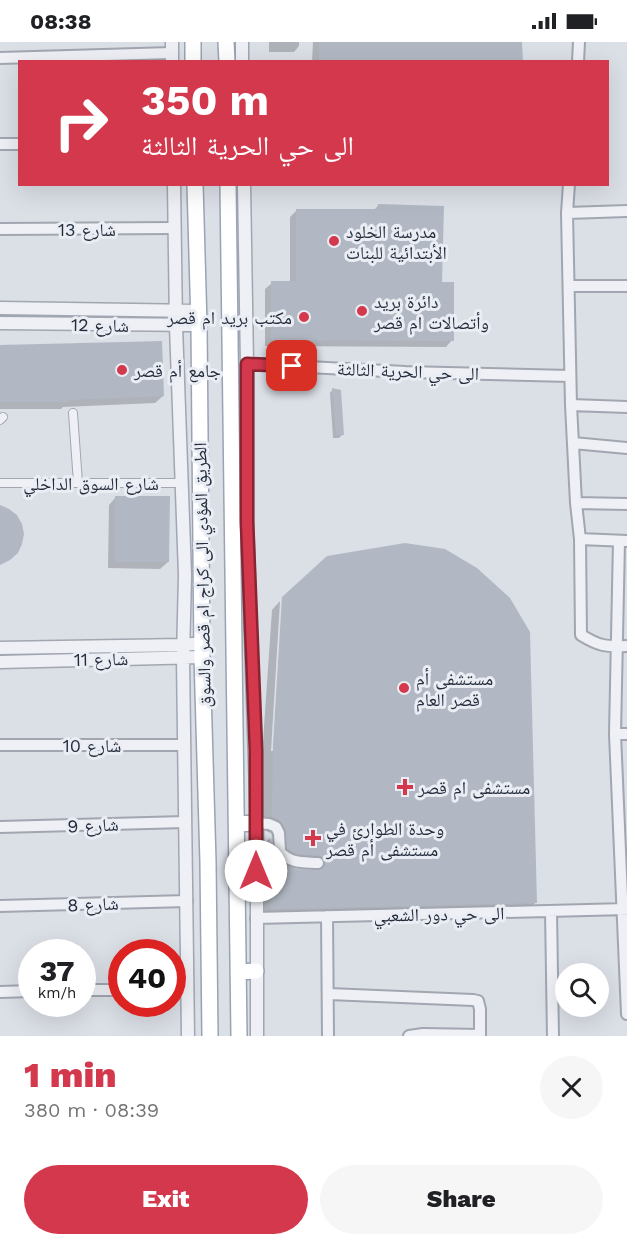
<!DOCTYPE html>
<html lang="en">
<head>
<meta charset="utf-8">
<style>
	body { margin:0; font-family:"Work Sans","Noto Naskh Arabic",sans-serif; background:#f6f6f6; color:#202124; height:100vh; display:flex; flex-direction:column; font-size:22px; white-space:nowrap }
	* { box-sizing:border-box; margin:0 }
	p { font-size:20px; color:#757577 }
	.icon { flex:none; width:33px; height:33px; fill:none; stroke:currentColor; stroke-width:2; stroke-linecap:round; stroke-linejoin:round }
	.map { position:relative; height:994px; overflow:hidden }
	.sheet { display:flex; flex-direction:column; background:#fff; flex:1 }
	.sheet>* { flex:none }
	.hud { position:absolute; left:18px; top:18px; width:591px; height:126px; border-radius:0px; box-shadow:0 6px 24px #0002; background:#d4384d; color:#fff; overflow:hidden }
	.fabs { position:absolute; left:555px; top:921px; display:grid; gap:12px }
	.fabs a { display:grid; place-items:center; width:54px; height:54px; border-radius:50%; background:#fff; box-shadow:0 6px 24px #0002; font-size:30px }
	.speed { position:absolute; left:18px; top:897px; display:flex; gap:12px; font-size:30px; font-weight:700; text-align:center }
	.speed>* { display:grid; place-content:center; width:78px; height:78px; border-radius:50%; background:#fff; box-shadow:0 6px 24px #0002; line-height:1 }
	.speed small { font-size:15px; font-weight:400 }
	.speed .limit { border:9px solid #d22; background:#fff; color:#111 }
	.pin { position:absolute; display:grid; place-items:center; width:51px; height:51px; color:#fff; margin:-26px; border-radius:12px; box-shadow:0 3px 9px #0006 }
	.me { position:absolute; width:66px; margin:-33px; rotate:0deg; stroke-linejoin:round; filter:drop-shadow(0 0 4px #0008) }
	.turn { display:flex; align-items:center; gap:21px; height:126px; padding:0 24px; font-size:27px }
	.turn .icon { width:78px; height:78px; stroke-width:2.5 }
	.turn b { display:block; font-size:42px; line-height:51px }
	.round { display:grid; place-items:center; flex:none; width:63px; height:63px; border-radius:32px; background:#f6f6f6 }
	.head { display:flex; align-items:center; justify-content:space-between; height:102px; padding:0 24px }
	h1 { font-size:36px; font-weight:800; line-height:45px; color:#d4384d }
	.action { display:flex; gap:12px; margin-top:auto; padding:12px 24px }
	.action a { flex:1; height:69px; border-radius:36px; background:#d4384d; color:#fff; font-size:24px; font-weight:800; line-height:69px; text-align:center }
	.action a+a { background:#f6f6f6; color:#202124 }
	.status { display:flex; justify-content:space-between; align-items:center; height:42px; padding:0 30px; background:#fff; direction:ltr }
	.status svg { height:16px; fill:currentColor }
	.map>svg:first-child { display:block }
	.shadow { fill:#0003; fill-rule:evenodd }
	.building { fill:#b2b8c3 }
	.lines { fill:none; stroke-linecap:round; stroke-linejoin:round }
	.pedestrian-casing { stroke:#a1a6b0; stroke-width:10 }
	.minor-casing { stroke:#a1a6b0; stroke-width:14 }
	.tertiary-casing { stroke:#a1a6b0; stroke-width:15 }
	.primary-casing { stroke:#9aa3b3; stroke-width:18 }
	.pedestrian { stroke:#eef0f5; stroke-width:8 }
	.minor { stroke:#eef0f5; stroke-width:10 }
	.tertiary { stroke:#eef0f5; stroke-width:12 }
	.primary { stroke:#fff; stroke-width:15 }
	.route-casing { stroke:#8a2432; stroke-width:15 }
	.route { stroke:#d4384d; stroke-width:10 }
	.poi-dot { fill:#d4384d; stroke:#eaeef4; stroke-width:2 }
	.labels { text-anchor:middle; dominant-baseline:central; stroke-width:6; stroke-linejoin:round; paint-order:stroke }
	.street-label { font-size:18px; fill:#252d3d; stroke:#eaeef4 }
	.poi-label { font-size:18px; fill:#252d3d; stroke:#eaeef4; text-anchor:start }
</style>
</head>
<body>
<div class="status"><b>08:38</b><svg viewBox="0 0 49 12"><path d="M0 12V9h3v3zM5 12V6h3v6zM10 12V3h3v9zM15 12V0h3v12zM26 1h20v11H26zM47 4h2v5h-2z"/></svg></div>
<div class="map">
<svg width="627" height="994" viewBox="0 0 627 994">
	<rect width="100%" height="100%" fill="#dbdfe6"/>
	<!-- shadow -->
	<path class="shadow" d="M269 0H299V4L294 10H269Z
		M313 0H521V20H312Z
		M378 164 441 242 452 298 446 305 265 304V247L272 241H290V175L296 169 374 168Z
		M0 305 163 354 155 361 63 365 61 367H0Z
		M333 347 343 392 339 396H333L330 351Z
		M116 455 168 520 160 527 108 526 109 463Z
		M280 559 271 709H274L536 860 525 871 260 877 261 805 270 796 272 814 277 818 276 802 272 793 270 789V791L261 786 262 714 272 568ZM282 822 310 825 313 830 296 829Z"/>
	<!-- building -->
	<path class="building" d="M319 0H522L523 20H319Z
		M378 162 444 164 442 240H454V299L271 298V239H296V167H377Z
		M162 299 164 354 70 358V360H0V303Z
		M332 346 341 348 344 393H336Z
		M115 454H170L169 520H115Z
		M0 463 9 467 17 473 22 482 24 492 22 502 18 511 10 518 0 523Z
		M405 501 445 507 477 526 510 556 530 590 537 861 270 867 271 792 273 813 286 823 296 827 318 828 324 825 325 821 322 814 299 812 289 808 287 806 286 790 283 782 279 778 272 775 273 702 282 555 327 514Z"/>
	<g class="lines">
		<defs>
			<path id="pedestrian" d="M73 371 78 441
				M0 378 3 375
				M0 441H181"/>
			<path id="minor" d="M0 16 172 11
				M578 20 579 0
				M0 102H20
				M569 142 567 171 571 363 576 461 580 497 581 593C599 604 606 605 627 604
				M567 171 627 169
				M0 187 175 186
				M569 244H627
				M247 322 405 330 570 334
				M571 363 627 365
				M573 401 627 406
				M576 461 627 462
				M580 497 627 499
				M619 499 615 692 627 972
				M615 692H627
				M0 703H184
				M257 781 269 782 276 785 279 791 280 810C292 822 302 820 318 821
				M0 785 185 780
				M0 864 187 859
				M551 869 553 994
				M327 874 328 994
				M256 876 627 867
				M172 947 187 946
				M82 948H122
				M0 950 32 949
				M329 952 473 958 478 959 480 967V994
				M409 994 423 992 480 993"/>
			<path id="tertiary" d="M242 0V20
				M172 20V0
				M174 142 176 284 185 533 183 616 188 994
				M244 142 247 322V480L257 781V994
				M0 266 199 269
				M0 281 199 283
				M0 606 183 603 202 601
				M0 620 202 615"/>
			<path id="primary" d="M193 0V20
				M226 0 227 20
				M195 142 199 283 202 615 208 820 210 994
				M228 142 239 994
				M237 782 257 781
				M238 930 256 929"/>
		</defs>
		<!-- pedestrian casing -->
		<use href="#pedestrian" class="pedestrian-casing"/>
		<!-- minor casing -->
		<use href="#minor" class="minor-casing"/>
		<!-- tertiary casing -->
		<use href="#tertiary" class="tertiary-casing"/>
		<!-- primary casing -->
		<use href="#primary" class="primary-casing"/>
		<!-- pedestrian -->
		<use href="#pedestrian" class="pedestrian"/>
		<!-- minor -->
		<use href="#minor" class="minor"/>
		<!-- tertiary -->
		<use href="#tertiary" class="tertiary"/>
		<!-- primary -->
		<use href="#primary" class="primary"/>
	</g>
	<g class="lines">
		<defs>
			<path id="route" d="M256 829V709L247 480V322L292 324"/>
		</defs>
		<!-- route casing -->
		<use href="#route" class="route-casing"/>
		<!-- route -->
		<use href="#route" class="route"/>
	</g>
	<!-- markers -->
	<g class="poi-dot">
		<circle cx="334" cy="199" r="6"/>
		<circle cx="362" cy="269" r="6"/>
		<circle cx="304" cy="275" r="6"/>
		<circle cx="122" cy="328" r="6"/>
		<circle cx="404" cy="646" r="6"/>
		<path d="M402 736h6v6h6v6h-6v6h-6v-6h-6v-6h6z"/>
		<path d="M310 787h6v6h6v6h-6v6h-6v-6h-6v-6h6z"/>
	</g>
	<g class="labels">
		<!-- street labels -->
		<g class="street-label">
			<text x="87" y="187">شارع 13</text>
			<text transform="translate(100 283) rotate(1)">شارع 12</text>
			<text transform="translate(408 329) rotate(2)">الى حي الحرية الثالثة</text>
			<text x="91" y="441">شارع السوق الداخلي</text>
			<text transform="translate(202 533) rotate(-91)">الطريق المؤدي الى كراج ام قصر والسوق</text>
			<text transform="translate(101 617) rotate(-1)">شارع 11</text>
			<text x="92" y="703">شارع 10</text>
			<text transform="translate(93 783) rotate(-2)">شارع 9</text>
			<text transform="translate(93 862) rotate(-2)">شارع 8</text>
			<text transform="translate(439 872) rotate(-1)">الى حي دور الشعبي</text>
		</g>
		<!-- poi labels -->
		<g class="poi-label">
			<text x="346" y="189">مدرسة الخلود<tspan x="346" dy="21">الأبتدائية للبنات</tspan></text>
			<text x="374" y="259">دائرة بريد<tspan x="374" dy="21">وأتصالات ام قصر</tspan></text>
			<text x="292" y="275" text-anchor="end">مكتب بريد ام قصر</text>
			<text x="134" y="328">جامع أم قصر</text>
			<text x="416" y="636">مستشفى أم<tspan x="416" dy="21">قصر العام</tspan></text>
			<text x="418" y="745">مستشفى ام قصر</text>
			<text x="326" y="786">وحدة الطوارئ في<tspan x="326" dy="21">مستشفى أم قصر</tspan></text>
		</g>
	</g>
</svg>
<div class="fabs">
<a><svg class="icon" aria-label="search" viewBox="0 0 24 24"><circle cx="10" cy="10" r="6"/><path d="M15 15l6 6"/></svg></a>
</div>
<div class="speed"><div>37<small>km/h</small></div><div class="limit">40</div></div>
<div class="pin" style="left:292px;top:324px;background:#d93025"><svg class="icon" aria-label="arrive" viewBox="0 0 24 24"><path d="M6 21V4h12l-3 4 3 4H6"/></svg></div>
<svg class="me" style="left:256px;top:829px" viewBox="-20 -20 40 40"><circle r="19" fill="#fff"/><path d="M0-13L10 11 0 6-10 11z" fill="#d4384d"/></svg>
<div class="hud">
<div class="turn"><svg class="icon" aria-label="right" viewBox="0 0 24 24"><path d="M7 20v-9h11M14 6l5 5-5 5"/></svg><div><b>350 m</b>الى حي الحرية الثالثة</div></div>
</div>
</div>
<section class="sheet">
<div class="head"><div><h1>1 min</h1><p>380 m · 08:39</p></div><a class="round"><svg class="icon" aria-label="close" viewBox="0 0 24 24"><path d="M6 6l12 12M18 6L6 18"/></svg></a></div>
<div class="action"><a>Exit</a><a>Share</a></div>
</section>
</body>
</html>
